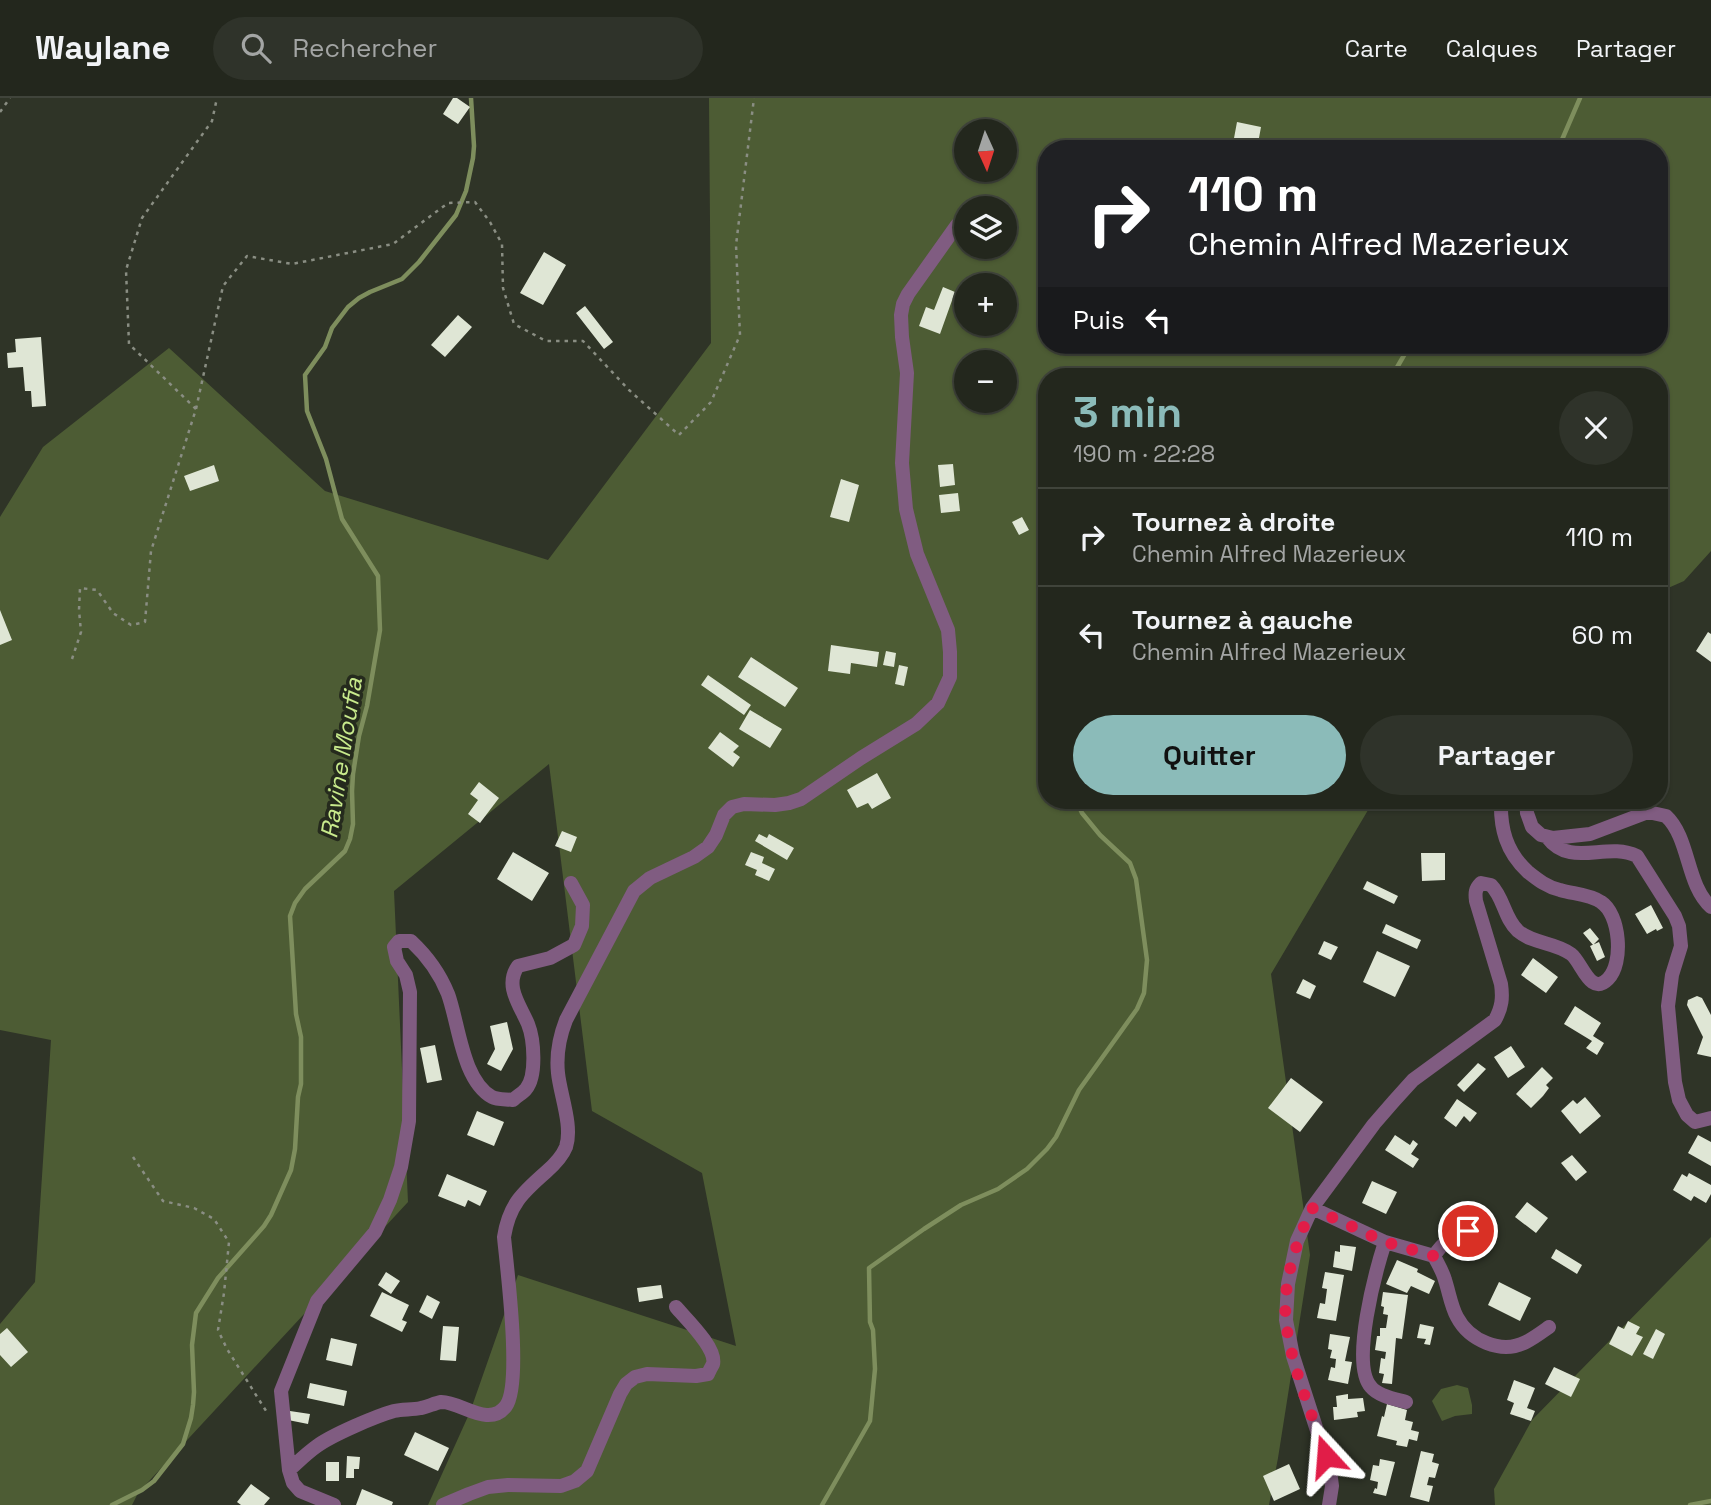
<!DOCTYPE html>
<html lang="fr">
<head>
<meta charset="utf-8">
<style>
	body { margin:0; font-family:"Space Grotesk",sans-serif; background:#2f332a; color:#f1f3f6; height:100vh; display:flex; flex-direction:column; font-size:26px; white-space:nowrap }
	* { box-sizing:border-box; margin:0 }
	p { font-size:23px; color:#a3a5a4 }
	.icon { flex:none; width:38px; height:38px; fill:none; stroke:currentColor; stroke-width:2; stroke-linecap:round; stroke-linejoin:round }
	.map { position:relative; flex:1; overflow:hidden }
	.side { position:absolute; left:1038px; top:270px; width:630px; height:441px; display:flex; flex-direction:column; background:#23271d; border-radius:28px; box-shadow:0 2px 5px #0004,0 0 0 2px #40443b }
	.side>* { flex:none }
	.top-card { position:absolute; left:1038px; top:42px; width:630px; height:214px; border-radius:28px; box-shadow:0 2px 5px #0004,0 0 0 2px #40443b; background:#202124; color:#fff; overflow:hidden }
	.needle { width:46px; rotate:177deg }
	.controls { position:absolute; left:954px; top:21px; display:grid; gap:14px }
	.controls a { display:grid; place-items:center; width:63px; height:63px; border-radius:50%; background:#23271d; box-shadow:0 2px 5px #0004,0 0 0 2px #40443b; font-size:35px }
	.pin { position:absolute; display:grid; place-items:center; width:60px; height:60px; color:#fff; margin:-30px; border:4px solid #fff; border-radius:50%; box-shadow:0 2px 7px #0007 }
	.me { position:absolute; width:77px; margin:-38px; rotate:341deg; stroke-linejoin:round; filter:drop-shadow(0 0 5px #0008) }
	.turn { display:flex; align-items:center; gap:24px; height:147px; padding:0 35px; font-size:32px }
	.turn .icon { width:91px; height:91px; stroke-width:2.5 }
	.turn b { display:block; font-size:49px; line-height:60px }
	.then { display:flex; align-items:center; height:66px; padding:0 35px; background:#0003; gap:14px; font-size:26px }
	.round { display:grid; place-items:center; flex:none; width:74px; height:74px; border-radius:37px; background:#2f332a }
	.headline { display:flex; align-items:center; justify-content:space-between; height:119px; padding:0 35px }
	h1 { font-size:42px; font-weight:700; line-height:52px; color:#8bbbb9 }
	.action { display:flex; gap:14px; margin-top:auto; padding:14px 35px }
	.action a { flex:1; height:80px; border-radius:42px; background:#8bbbb9; color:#111; font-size:28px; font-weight:700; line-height:80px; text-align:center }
	.action a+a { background:#2f332a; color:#f1f3f6 }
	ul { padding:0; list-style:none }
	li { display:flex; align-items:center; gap:21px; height:98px; padding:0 35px; border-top:2px solid #40443b }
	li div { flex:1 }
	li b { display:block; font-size:26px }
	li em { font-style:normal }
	header { display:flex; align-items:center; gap:42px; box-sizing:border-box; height:98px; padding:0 35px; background:#23271d; border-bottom:2px solid #40443b }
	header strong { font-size:33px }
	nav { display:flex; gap:38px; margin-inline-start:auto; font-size:24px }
	.search { width:490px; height:63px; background:#2f332a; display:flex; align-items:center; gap:18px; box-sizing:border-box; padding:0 24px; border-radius:38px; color:#a3a5a4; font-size:26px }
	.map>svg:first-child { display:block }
	.green { fill:#4d5c34; fill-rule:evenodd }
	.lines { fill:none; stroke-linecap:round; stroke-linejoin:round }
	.stream { stroke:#7e8e5d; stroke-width:4.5 }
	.building { fill:#dfe6d5 }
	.path { stroke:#8a8e83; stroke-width:2.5; stroke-dasharray:3.5 5; stroke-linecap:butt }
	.street { stroke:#805c81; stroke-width:14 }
	.route { stroke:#e11d48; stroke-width:12; stroke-dasharray:0 21.6 }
	.labels { text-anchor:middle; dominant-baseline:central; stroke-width:7; stroke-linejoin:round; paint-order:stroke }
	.water-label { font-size:24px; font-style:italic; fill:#c8ea8c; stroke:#252a1d }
</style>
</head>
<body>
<header>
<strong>Waylane</strong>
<div class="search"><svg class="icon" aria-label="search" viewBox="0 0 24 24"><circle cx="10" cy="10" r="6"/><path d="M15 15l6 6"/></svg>Rechercher</div>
<nav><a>Carte</a><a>Calques</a><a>Partager</a></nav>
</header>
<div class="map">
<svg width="1711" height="1407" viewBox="0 0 1711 1407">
	<rect width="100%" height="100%" fill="#2f3427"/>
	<!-- green -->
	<path class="green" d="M709 0H1711V453L1684 483 1659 494V278H1046V702H1374L1271 876 1310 1157 1278 1360 1269 1407H428L470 1314 518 1177 736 1248 702 1075 592 1013 549 666 394 793 408 1104 138 1395 132 1407H0V1226L35 1184 51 942 0 932V419L43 349 169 250 325 393 548 462 711 245ZM966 33H1004V72H966ZM1046 51H1659V247H1046ZM966 110H1004V149H966ZM966 187H1004V226H966ZM966 264H1004V303H966Z
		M1711 1139V1407H1495L1494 1391 1532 1322Z
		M1457 1287 1468 1290 1472 1307V1316L1455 1318 1442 1323 1432 1303 1441 1291Z"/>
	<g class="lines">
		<!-- stream -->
		<path class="stream" d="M1558 51 1580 0
			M1392 278 1410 247
			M112 1407 142 1392 154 1383 183 1346 191 1320 193 1307 194 1294 192 1247 196 1215 218 1180 264 1128 271 1117 291 1072 295 1051 298 999 301 986V939L296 916 290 818 295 805 305 791 345 753 350 741 353 726 352 693 353 676 359 638 367 608 380 532 378 478 342 421 326 361 307 313 305 277 325 249 332 230 348 209 359 200 370 194 402 181 419 164 456 117 466 93 473 60 474 48 471 0
			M822 1407 870 1323 875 1271 873 1232 870 1224 869 1170 924 1131 961 1107 998 1091 1027 1071 1047 1051 1056 1039 1079 992 1137 911 1144 895 1147 862 1136 781 1130 765 1100 737 1082 715 1076 702
			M1690 1407 1711 1403"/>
	</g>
	<!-- building -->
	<path class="building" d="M453 0H457L470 9 458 26 443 16Z
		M1237 24 1261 29 1257 51H1232Z
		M544 154 566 167 543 207 520 195Z
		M943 189 955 194 940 236 919 228 926 209 934 212Z
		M585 208 613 244 604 251 576 215Z
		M458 217 472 229 445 259 431 247Z
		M41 239 46 308 32 309 31 293H25L23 269 8 270 7 255 16 254 15 241Z
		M953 366 955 387 940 389 938 367Z
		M214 367 219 383 190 393 184 378Z
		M841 381 859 387 849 424 830 419Z
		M958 395 960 413 941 415 939 397Z
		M1022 419 1029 432 1019 437 1012 424Z
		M0 512 12 542 0 547Z
		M1708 534 1711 536V564L1696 553Z
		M831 547 879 554 877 569 851 565 850 576 828 573Z
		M886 553 896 555 894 569 883 567Z
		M751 559 798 590 785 609 738 579Z
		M899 567 908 569 904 588 895 586Z
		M708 577 751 607 744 617 701 587Z
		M750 612 782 631 770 650 739 631Z
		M720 634 739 648 733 654 740 659 733 669 708 650Z
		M877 675 891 700 872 711 868 705 857 710 847 692Z
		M479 684 499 700 480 725 468 716 478 702 470 696Z
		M1577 702H1601V703L1578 708Z
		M562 733 577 739 571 754 555 748Z
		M759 736 767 740 769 736 794 750 787 762 755 743Z
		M513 754 549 775 532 803 497 781Z
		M751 754 764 759 762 765 775 771 769 783 755 777 757 772 745 767Z
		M1421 755H1445V782L1422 783Z
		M1367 783 1398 798 1394 806 1363 791Z
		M1651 807 1663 830 1657 833 1656 831 1647 836 1635 816Z
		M1386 826 1421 842 1417 851 1382 835Z
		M1590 830 1599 841 1593 847 1583 835Z
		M1324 843 1338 849 1331 862 1318 856Z
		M1599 844 1605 859 1597 863 1590 848Z
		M1377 853 1410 868 1395 899 1363 884Z
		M1533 860 1558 879 1546 895 1521 877Z
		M1303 881 1316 888 1310 901 1296 895Z
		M1697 898 1702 900 1711 917V959L1697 956 1703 939 1687 907 1688 902Z
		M1575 908 1601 925 1593 938 1604 945 1597 957 1586 950 1592 943 1564 926Z
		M507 924 513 951 501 973 487 966 495 951 490 928Z
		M435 947 442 982 427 985 420 950Z
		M1511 948 1525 969 1508 980 1494 959Z
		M1478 965 1486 971 1464 994 1457 987Z
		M1542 969 1553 980 1546 987 1549 990 1543 998 1531 1010 1516 996Z
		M1291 980 1323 1004 1300 1034 1268 1010Z
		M1585 999 1601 1018 1580 1036 1561 1013 1573 1002 1577 1006Z
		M1457 1001 1477 1015 1470 1024 1464 1018 1456 1029 1444 1020Z
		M477 1013 504 1024 494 1048 467 1037Z
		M1395 1037 1410 1047 1413 1042 1418 1046 1411 1056 1419 1061 1413 1070 1385 1052Z
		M1698 1037 1711 1044V1068L1688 1055Z
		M1572 1057 1587 1074 1576 1083 1561 1065Z
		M1689 1075 1711 1087V1096L1706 1105 1694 1098 1691 1103 1673 1092 1682 1076 1687 1079Z
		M447 1076 487 1093 480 1108 468 1102 465 1109 438 1098Z
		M1372 1083 1397 1094 1386 1116 1362 1105Z
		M1527 1104 1548 1120 1536 1135 1515 1119Z
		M1340 1147 1356 1149 1352 1173 1333 1169 1335 1153 1340 1154Z
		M1556 1151 1582 1167 1577 1176 1551 1160Z
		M1397 1162 1418 1171 1417 1174 1435 1183 1429 1196 1411 1188 1407 1195 1386 1186Z
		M386 1174 400 1183 391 1196 378 1187Z
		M1325 1174 1344 1177 1336 1223 1317 1220 1320 1205 1325 1206 1327 1191 1322 1190Z
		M1499 1184 1531 1200 1520 1223 1488 1207Z
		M661 1187 663 1200 639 1204 637 1190Z
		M382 1194 409 1207 402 1222 407 1224 402 1234 370 1218Z
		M1383 1194 1408 1197 1402 1241 1396 1240 1392 1286 1382 1285 1384 1276 1379 1275 1381 1260 1385 1261 1386 1254 1375 1252 1377 1238H1380V1230H1386L1388 1217 1383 1216 1384 1209 1381 1208Z
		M427 1197 440 1204 432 1221 419 1214Z
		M1628 1223 1640 1229 1636 1236 1643 1239 1632 1258 1609 1246 1618 1228 1624 1231Z
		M1420 1226 1434 1229 1430 1247 1424 1246 1426 1241 1417 1240Z
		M443 1228 459 1229 456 1263 440 1262Z
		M7 1230 28 1254 11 1269 0 1257V1236Z
		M1656 1231 1665 1236 1653 1261 1643 1256Z
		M1330 1236 1350 1239 1345 1263 1352 1264 1348 1286 1328 1282 1331 1269 1335 1270 1336 1261 1330 1260 1332 1252 1328 1251Z
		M331 1240 357 1246 352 1268 326 1262Z
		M1554 1269 1580 1281 1571 1299 1545 1286Z
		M1514 1282 1535 1290 1527 1310 1535 1313 1531 1323 1510 1316 1514 1305 1507 1302Z
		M310 1285 347 1293 344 1308 307 1300Z
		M1348 1296V1301L1363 1300 1365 1313 1357 1314 1358 1319 1334 1322 1333 1309H1337L1336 1298Z
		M1387 1306 1407 1312 1405 1322 1413 1324 1411 1332 1419 1334 1417 1343 1409 1341 1407 1349 1396 1347 1397 1343 1377 1338 1382 1318 1384 1319Z
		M290 1313 310 1316 308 1326 288 1322Z
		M415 1334 449 1350 438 1373 404 1357Z
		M1421 1353 1434 1356 1432 1364 1439 1366 1435 1380 1429 1379 1427 1387 1433 1388 1429 1404 1410 1399Z
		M347 1358 360 1359 359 1371H354V1380H346Z
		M1380 1361 1395 1364 1386 1398 1373 1395 1375 1390 1377 1391 1378 1384 1370 1382 1373 1367 1379 1368Z
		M326 1364H339V1383H326Z
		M1289 1366 1300 1391 1274 1403 1263 1378Z
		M251 1386 270 1400 264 1407H241L237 1404Z
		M362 1391 393 1404 392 1407H356Z"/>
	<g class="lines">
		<!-- path -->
		<path class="path" d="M0 14 10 0
			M196 311 129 246 126 172 142 120 212 23 217 0
			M72 561 81 534 79 512 80 490 97 492 113 515 131 527 145 524 151 453 196 311 223 188 247 158 292 166 393 146 448 105 475 104 490 124 502 146 503 190 514 226 546 243H583L629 292 679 337 711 304 740 237 736 147 754 0
			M133 1059 163 1103 194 1110 214 1121 229 1144 224 1195 218 1232 227 1251 268 1316"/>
		<!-- street -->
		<path class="street" d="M1526 702 1527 715 1532 729 1541 737 1553 740 1590 736 1648 714 1666 718C1690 740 1686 787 1711 809
			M1547 739C1571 771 1606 743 1637 758L1675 818 1679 828 1681 848 1672 877 1668 908 1675 984 1679 1002 1687 1017 1695 1024 1711 1020
			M1312 1110 1385 1144 1434 1158
			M1468 1133C1452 1138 1443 1144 1434 1158 1438 1166 1443 1174 1445 1182 1449 1194 1451 1208 1457 1219 1469 1242 1501 1257 1526 1244 1534 1240 1542 1234 1549 1229
			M1385 1144C1376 1172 1350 1266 1371 1289 1378 1298 1395 1301 1406 1304
			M289 1372C298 1364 307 1355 317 1348 332 1337 376 1318 394 1313 403 1311 412 1312 421 1310 427 1309 435 1305 441 1304 460 1303 489 1331 506 1308 522 1286 507 1171 504 1139 509 1107 522 1095 546 1074 554 1067 562 1059 566 1049 573 1028 560 996 558 975 556 956 559 940 566 922L634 793 650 780 694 759 708 749 716 737 724 717 732 709 744 706 775 707 789 705 801 701 861 660 916 626 938 605 950 579V554L948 532 917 456 906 411 902 365 907 275 902 239 901 217 903 206 908 196 957 127
			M334 1407 300 1393 293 1385 289 1372 281 1293 317 1203 375 1134 390 1102 401 1069 409 1023 410 894 406 877 397 863 394 849 399 843H411C426 857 440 876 448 896 459 926 462 982 492 999 498 1002 506 1001 513 1002 517 998 523 995 526 991 537 978 534 941 528 926 520 907 504 888 518 868L550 860 574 847 582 828 583 807 571 785
			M443 1407 469 1396 488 1389 508 1387 561 1388 575 1383 587 1373 620 1296 626 1286 635 1279 647 1276 696 1278 708 1276C709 1273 712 1268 713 1266 717 1250 686 1221 676 1209
			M1329 1407 1332 1388 1330 1373 1293 1258 1286 1222 1288 1186 1297 1143 1312 1110 1374 1026 1394 1003 1413 982 1495 922C1502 909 1503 900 1501 886L1476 803C1475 795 1475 791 1481 785L1491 787C1504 800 1504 820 1518 833 1533 846 1555 844 1571 856 1582 864 1590 899 1608 881 1624 865 1620 816 1601 804 1589 796 1573 796 1560 792 1547 789 1538 782 1528 774 1506 754 1500 730 1501 702"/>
	</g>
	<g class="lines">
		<!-- route -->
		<path class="route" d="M1326 1358C1312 1316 1291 1268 1286 1224 1282 1185 1296 1145 1312 1110L1385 1144 1434 1158C1443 1144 1452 1138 1468 1133"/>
	</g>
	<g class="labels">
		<!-- water labels -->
		<g class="water-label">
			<text transform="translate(341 660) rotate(-81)">Ravine Moufia</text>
		</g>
	</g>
</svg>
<div class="controls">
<a><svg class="needle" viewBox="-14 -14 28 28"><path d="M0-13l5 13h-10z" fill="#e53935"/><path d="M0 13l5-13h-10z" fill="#a3a5a4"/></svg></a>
<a><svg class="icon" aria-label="layers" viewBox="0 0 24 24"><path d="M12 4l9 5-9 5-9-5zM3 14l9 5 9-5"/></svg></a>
<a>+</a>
<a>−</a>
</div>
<div class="pin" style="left:1468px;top:1133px;background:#d93025"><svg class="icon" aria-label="arrive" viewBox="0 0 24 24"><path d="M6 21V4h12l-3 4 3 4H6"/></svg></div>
<svg class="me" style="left:1326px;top:1358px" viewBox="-20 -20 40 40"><path d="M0-17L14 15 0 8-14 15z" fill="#e11d48" stroke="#fff" stroke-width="4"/></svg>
<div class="top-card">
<div class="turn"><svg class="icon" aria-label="right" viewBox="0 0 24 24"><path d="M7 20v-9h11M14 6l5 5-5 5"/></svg><div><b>110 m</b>Chemin Alfred Mazerieux</div></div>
<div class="then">Puis<svg class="icon" aria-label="left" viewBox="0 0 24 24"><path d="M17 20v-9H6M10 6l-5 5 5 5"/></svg></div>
</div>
<section class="side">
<div class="headline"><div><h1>3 min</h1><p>190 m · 22:28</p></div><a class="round"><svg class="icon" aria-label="close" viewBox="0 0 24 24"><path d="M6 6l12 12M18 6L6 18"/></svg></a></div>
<ul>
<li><svg class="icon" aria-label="right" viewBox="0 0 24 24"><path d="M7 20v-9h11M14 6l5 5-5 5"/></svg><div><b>Tournez à droite</b><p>Chemin Alfred Mazerieux</p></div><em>110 m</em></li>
<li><svg class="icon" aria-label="left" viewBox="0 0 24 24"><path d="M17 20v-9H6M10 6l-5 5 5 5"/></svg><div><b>Tournez à gauche</b><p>Chemin Alfred Mazerieux</p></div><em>60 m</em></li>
</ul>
<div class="action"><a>Quitter</a><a>Partager</a></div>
</section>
</div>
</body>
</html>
